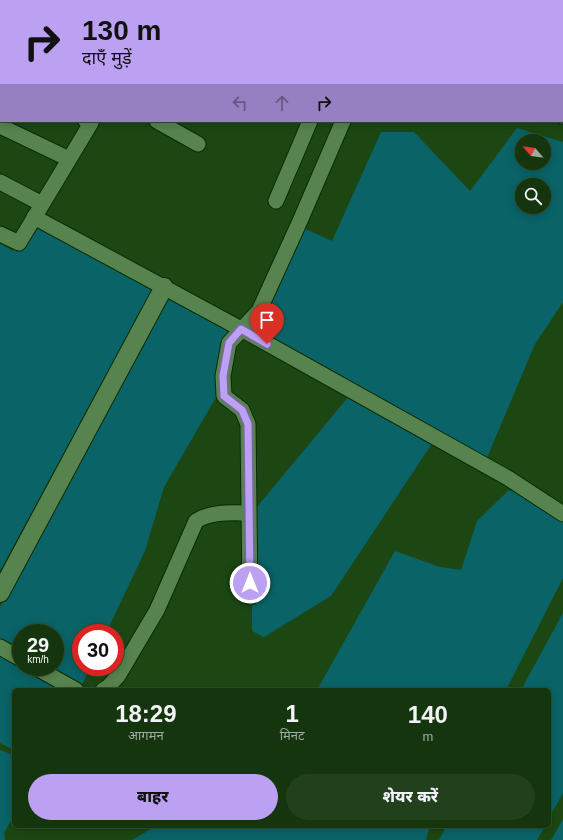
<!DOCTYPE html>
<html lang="hi">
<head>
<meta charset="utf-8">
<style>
	body { margin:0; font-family:Helvetica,"Noto Sans Devanagari",sans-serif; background:#22401c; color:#f1f3f6; height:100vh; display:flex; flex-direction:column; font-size:15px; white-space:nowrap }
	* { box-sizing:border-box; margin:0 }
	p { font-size:13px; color:#9dab9e }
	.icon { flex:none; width:22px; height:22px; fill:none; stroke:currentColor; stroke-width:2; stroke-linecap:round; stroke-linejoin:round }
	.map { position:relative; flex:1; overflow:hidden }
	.drawer { position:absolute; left:12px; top:688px; width:539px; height:140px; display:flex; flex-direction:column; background:#15350e; border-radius:6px; box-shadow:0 2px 10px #0003,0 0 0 1px #34502e }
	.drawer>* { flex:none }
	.hud { position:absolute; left:0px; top:0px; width:563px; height:122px; box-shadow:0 2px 10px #0003,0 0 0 1px #34502e; background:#bca0f2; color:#111; overflow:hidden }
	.needle { width:26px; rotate:298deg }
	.buttons { position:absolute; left:515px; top:134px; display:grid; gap:8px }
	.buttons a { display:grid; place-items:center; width:36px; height:36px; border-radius:50%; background:#15350e; box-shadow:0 2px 10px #0003,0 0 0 1px #34502e; font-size:20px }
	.speed { position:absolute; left:12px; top:624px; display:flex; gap:8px; font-size:20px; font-weight:700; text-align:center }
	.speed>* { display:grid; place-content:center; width:52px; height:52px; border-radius:50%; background:#15350e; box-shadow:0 2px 10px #0003,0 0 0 1px #34502e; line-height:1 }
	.speed small { font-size:10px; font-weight:400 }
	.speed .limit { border:6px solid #d22; background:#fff; color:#111 }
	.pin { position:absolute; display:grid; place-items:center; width:34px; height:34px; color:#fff; margin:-41px -17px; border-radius:50% 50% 50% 0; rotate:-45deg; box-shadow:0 0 4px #0007 }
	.pin .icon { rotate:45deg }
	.me { position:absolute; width:44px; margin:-22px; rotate:0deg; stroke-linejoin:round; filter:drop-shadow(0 0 3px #0008) }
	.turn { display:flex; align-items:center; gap:14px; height:84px; padding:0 16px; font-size:18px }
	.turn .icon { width:52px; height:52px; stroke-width:2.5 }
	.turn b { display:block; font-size:28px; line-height:34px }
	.lanes { display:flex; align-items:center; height:38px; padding:0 16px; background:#0003; justify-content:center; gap:20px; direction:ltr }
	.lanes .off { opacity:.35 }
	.eta { display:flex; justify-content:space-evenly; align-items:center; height:68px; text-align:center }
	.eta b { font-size:24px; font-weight:800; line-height:28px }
	.action { display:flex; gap:8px; margin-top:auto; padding:8px 16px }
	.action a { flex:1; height:46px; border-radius:24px; background:#bca0f2; color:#111; font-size:16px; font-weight:800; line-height:46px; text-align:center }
	.action a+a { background:#22401c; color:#f1f3f6 }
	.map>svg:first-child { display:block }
	.water { fill:#096367; fill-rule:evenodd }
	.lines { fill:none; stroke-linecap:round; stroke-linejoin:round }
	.minor-casing { stroke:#0a2b04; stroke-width:17 }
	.tertiary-casing { stroke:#0a2b04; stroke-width:20 }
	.minor { stroke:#57844e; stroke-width:15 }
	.tertiary { stroke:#57844e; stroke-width:18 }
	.route-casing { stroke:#7a689d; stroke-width:10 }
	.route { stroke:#bca0f2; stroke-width:7 }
</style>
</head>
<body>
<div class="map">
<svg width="563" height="840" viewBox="0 0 563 840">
	<rect width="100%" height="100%" fill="#1c4713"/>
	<!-- water -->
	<path class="water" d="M517 128 563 142V302L535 344 486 460 248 331 301 227 332 241 381 132H414L470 191ZM522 141H544V163H522ZM522 185H544V207H522Z
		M39 217 156 282 0 571V243L13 251Z
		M172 293 230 331 218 394 164 487 145 551 106 633H81V667H90L80 690H14V750L0 743V607L114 394ZM21 633H55V667H21Z
		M349 396 433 442 331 596 264 637 252 631V513Z
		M509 490 563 513V578L506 690H317L395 551 440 567 461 570 477 521Z
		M563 613V793L549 818V690H521Z
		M0 750 14 755V816L4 833 5 840H0Z
		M563 819V840H551Z
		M156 826H430L426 840H132Z
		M446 826H545L537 840H439Z"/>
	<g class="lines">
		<defs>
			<path id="minor" d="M97 1V0
				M358 1V0
				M485 1V0
				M523 1 525 0
				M0 80H1
				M562 116H563
				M157 121 198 144
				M0 126 69 159
				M0 182 42 204
				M276 201 310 121
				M34 217 241 329 508 478 563 514
				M0 234 19 243 91 123 86 121
				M250 597 248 424 242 410 224 396 223 376 229 343 259 311 300 221 343 121
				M0 647 21 659
				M35 667 76 690
				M103 690 108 687 118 676 157 610 196 521C212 511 232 513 249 513"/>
			<path id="tertiary" d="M0 593 164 287"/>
		</defs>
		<!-- minor casing -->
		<use href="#minor" class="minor-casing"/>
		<!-- tertiary casing -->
		<use href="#tertiary" class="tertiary-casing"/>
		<!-- minor -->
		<use href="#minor" class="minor"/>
		<!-- tertiary -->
		<use href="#tertiary" class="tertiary"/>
	</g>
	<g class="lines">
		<defs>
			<path id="route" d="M250 583 248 424 242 410 224 396 223 376 229 343 241 329 267 344"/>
		</defs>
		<!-- route casing -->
		<use href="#route" class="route-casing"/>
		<!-- route -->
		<use href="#route" class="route"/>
	</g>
</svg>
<div class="buttons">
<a><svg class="needle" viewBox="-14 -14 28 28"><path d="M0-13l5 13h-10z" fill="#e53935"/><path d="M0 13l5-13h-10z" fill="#9dab9e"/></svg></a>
<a><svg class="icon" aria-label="search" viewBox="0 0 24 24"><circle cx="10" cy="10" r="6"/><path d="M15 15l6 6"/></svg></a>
</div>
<div class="speed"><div>29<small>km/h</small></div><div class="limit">30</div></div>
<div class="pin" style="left:267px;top:344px;background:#d93025"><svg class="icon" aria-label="arrive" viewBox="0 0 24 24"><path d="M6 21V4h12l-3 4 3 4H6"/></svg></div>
<svg class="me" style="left:250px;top:583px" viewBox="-20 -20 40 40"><circle r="17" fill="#bca0f2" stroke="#fff" stroke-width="3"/><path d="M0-11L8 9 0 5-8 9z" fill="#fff"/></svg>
<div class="hud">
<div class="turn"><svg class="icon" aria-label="right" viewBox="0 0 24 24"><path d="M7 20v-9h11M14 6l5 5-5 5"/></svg><div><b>130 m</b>दाएँ मुड़ें</div></div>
<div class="lanes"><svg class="icon off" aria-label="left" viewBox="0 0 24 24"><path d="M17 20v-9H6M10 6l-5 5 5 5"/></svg><svg class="icon off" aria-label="ahead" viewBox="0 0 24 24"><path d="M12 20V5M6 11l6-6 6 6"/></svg><svg class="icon" aria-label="right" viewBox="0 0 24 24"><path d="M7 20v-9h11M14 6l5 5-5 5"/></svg></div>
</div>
<section class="drawer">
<div class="eta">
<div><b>18:29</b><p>आगमन</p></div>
<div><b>1</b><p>मिनट</p></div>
<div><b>140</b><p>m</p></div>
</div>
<div class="action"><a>बाहर</a><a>शेयर करें</a></div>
</section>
</div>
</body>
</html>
